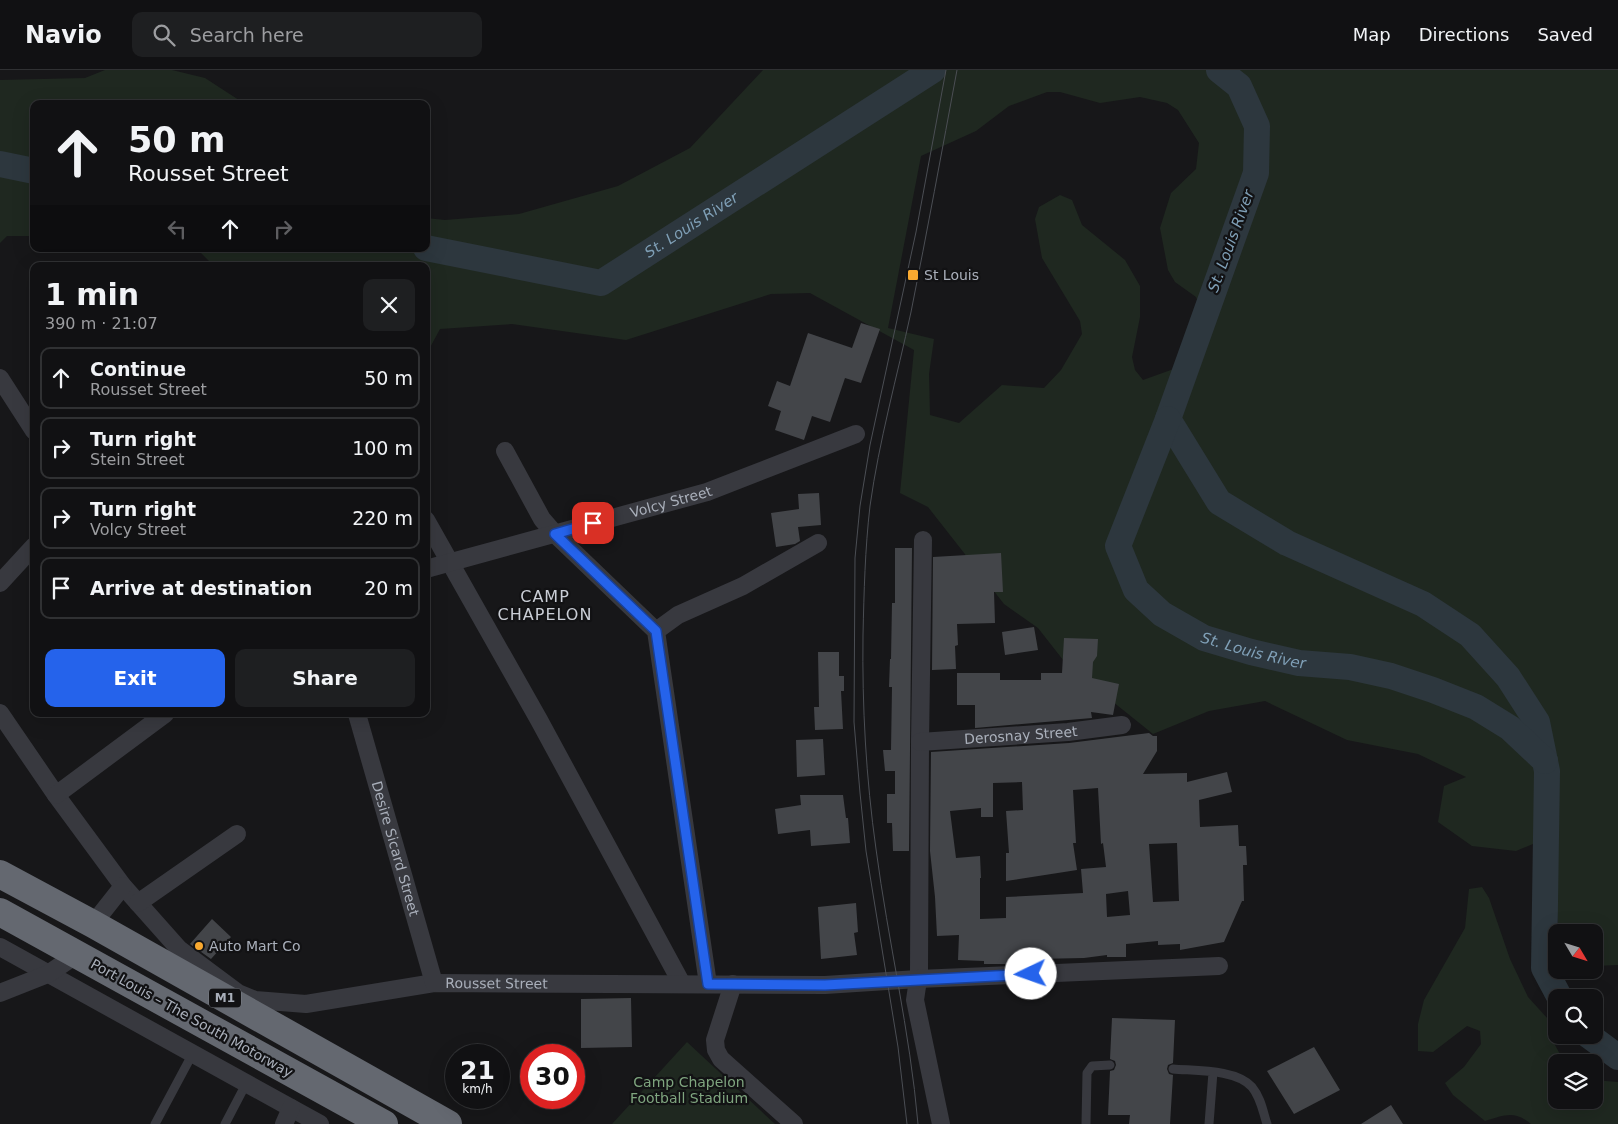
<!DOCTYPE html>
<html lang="en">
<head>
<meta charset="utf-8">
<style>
	body { margin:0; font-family:"DejaVu Sans",sans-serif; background:#1e1f21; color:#f1f3f6; height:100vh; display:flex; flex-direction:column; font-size:19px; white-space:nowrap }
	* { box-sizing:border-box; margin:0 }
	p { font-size:16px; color:#9c9da0 }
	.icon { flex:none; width:28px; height:28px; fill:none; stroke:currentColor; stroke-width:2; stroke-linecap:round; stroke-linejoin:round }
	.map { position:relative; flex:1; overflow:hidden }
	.side { position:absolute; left:30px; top:192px; width:400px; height:455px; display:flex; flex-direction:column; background:#111113; border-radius:10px; box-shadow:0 5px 20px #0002,0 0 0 1px #303133 }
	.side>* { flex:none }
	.banner { position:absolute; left:30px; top:30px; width:400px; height:152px; border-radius:10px; box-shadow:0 5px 20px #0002,0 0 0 1px #303133; background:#111113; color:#f1f3f6; overflow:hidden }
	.needle { width:32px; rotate:128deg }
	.controls { position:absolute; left:1548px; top:854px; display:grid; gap:10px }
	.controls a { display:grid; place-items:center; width:55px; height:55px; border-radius:10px; background:#111113; box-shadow:0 5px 20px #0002,0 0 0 1px #303133; font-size:25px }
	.speed { position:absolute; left:445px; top:974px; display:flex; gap:10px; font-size:25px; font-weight:700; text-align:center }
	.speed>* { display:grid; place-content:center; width:65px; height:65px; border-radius:50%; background:#111113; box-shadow:0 5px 20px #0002,0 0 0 1px #303133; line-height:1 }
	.speed small { font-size:12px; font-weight:400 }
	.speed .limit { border:8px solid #d22; background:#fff; color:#111 }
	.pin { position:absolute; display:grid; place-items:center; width:42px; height:42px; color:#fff; margin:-21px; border-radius:10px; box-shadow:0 2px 8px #0006 }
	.me { position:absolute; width:55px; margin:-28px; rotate:267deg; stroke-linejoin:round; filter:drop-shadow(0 0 4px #0008) }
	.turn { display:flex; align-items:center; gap:18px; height:105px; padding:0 15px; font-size:22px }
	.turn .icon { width:65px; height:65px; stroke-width:2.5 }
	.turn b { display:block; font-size:35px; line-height:42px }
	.lanes { display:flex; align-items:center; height:48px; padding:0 15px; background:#0003; justify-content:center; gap:25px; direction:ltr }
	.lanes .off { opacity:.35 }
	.round { display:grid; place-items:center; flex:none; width:52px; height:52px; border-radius:10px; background:#1e1f21 }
	.head { display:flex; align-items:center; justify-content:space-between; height:85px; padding:0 15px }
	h1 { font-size:30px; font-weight:700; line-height:38px }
	.button { display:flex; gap:10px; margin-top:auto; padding:10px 15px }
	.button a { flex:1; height:58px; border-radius:10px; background:#2563eb; color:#fff; font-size:20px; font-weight:700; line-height:58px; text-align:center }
	.button a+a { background:#1e1f21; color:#f1f3f6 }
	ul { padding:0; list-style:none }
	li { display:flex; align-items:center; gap:15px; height:62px; margin:0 10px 8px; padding:0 5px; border:2px solid #303133; border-radius:10px }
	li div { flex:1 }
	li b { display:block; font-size:19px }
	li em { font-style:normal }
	header { display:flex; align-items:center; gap:30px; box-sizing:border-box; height:70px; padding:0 25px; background:#111113; border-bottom:1px solid #303133 }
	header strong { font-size:24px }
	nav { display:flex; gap:28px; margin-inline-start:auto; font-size:18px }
	.search { width:350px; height:45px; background:#1e1f21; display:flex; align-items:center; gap:12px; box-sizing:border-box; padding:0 18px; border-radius:10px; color:#9c9da0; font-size:19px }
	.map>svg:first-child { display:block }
	.green { fill:#1f2820; fill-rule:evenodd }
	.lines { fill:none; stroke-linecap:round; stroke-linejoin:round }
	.river { stroke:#2d373e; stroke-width:26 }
	.building { fill:#434549; fill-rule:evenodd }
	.lane { stroke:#38393f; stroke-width:9 }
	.street { stroke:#38393f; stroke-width:18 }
	.highway { stroke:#646870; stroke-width:28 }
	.tram { stroke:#4b4e54; stroke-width:1 }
	.route-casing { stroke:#184099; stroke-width:12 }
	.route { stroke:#2563eb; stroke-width:9 }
	.poi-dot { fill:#f9a930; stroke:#121214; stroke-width:2 }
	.labels { text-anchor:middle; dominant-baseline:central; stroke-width:4.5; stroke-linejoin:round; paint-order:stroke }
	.shield { fill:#121214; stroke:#7c8088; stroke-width:1 }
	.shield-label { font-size:12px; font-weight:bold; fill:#a9afba }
	.poi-label { font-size:14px; fill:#a9afba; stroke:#121214; text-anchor:start }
	.street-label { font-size:14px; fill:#a9afba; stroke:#121214 }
	.park-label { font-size:14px; fill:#7fa57f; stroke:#121214 }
	.water-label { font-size:15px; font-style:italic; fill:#7f9fb6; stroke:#121214 }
	.quarter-label { font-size:16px; letter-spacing:1px; fill:#caced6; stroke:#121214 }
</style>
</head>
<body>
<header>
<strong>Navio</strong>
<div class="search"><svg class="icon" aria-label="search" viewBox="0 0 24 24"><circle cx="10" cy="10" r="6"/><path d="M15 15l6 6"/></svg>Search here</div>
<nav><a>Map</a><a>Directions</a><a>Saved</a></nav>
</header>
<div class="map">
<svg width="1618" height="1054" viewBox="0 0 1618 1054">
	<rect width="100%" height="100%" fill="#171719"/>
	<!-- green -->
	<path class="green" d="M105 0H172L205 8 245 34H34V166H7L0 173V10L85 8Z
		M763 0H1618V895L1594 896V862H1559L1552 793 1540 771 1516 781 1472 776 1438 752 1444 716 1466 707 1418 684 1347 670 1265 631 1209 641 1153 664 1067 595 1038 558 1004 534 928 437 900 423 914 280 810 223 771 224 626 270 512 254 440 259 426 285V196H214L197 179H426V148L445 150 519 144 618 116 690 78ZM1047 22H1060L1100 33 1140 27 1167 33 1178 40 1199 73 1196 99 1171 123 1160 158 1168 200 1175 212 1196 227 1206 252 1182 296 1143 310 1135 300 1132 287 1140 247V216L1125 190 1082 155 1072 130 1060 125 1039 137 1035 149 1042 188 1080 251 1082 264 1061 300 1044 318 1002 315 959 353 930 345 929 304 934 269 888 258 921 86 976 61 1009 36Z
		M1482 817 1489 828 1510 889 1528 927 1548 949 1555 975 1561 986 1570 992H1556V1030H1594V1010L1618 1012V1054H1531C1514 1040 1505 1045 1485 1051L1453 1025 1445 1013 1464 997 1481 974 1480 961 1467 956 1433 982 1418 981V954L1424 930 1465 858 1469 819Z
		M687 972 775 1054H612Z"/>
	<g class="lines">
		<!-- river -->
		<g class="river">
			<path d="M1219 0 1239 16 1257 56 1256 103 1168 349 1219 432 1287 473 1423 534 1470 565 1508 607 1537 652 1547 701 1544 898 1560 928"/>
			<path d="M0 94 34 101"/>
			<path id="s1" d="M426 178 601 213 933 0"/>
			<path id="s2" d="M1168 349 1118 476 1136 520 1162 544 1204 568 1251 582 1299 593 1350 597 1391 606 1433 620 1476 637 1510 658 1545 691"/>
			<path d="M1588 965 1618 987"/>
		</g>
	</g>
	<!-- building -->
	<path class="building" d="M861 253 880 259 861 313 845 308 830 352 812 346 804 370 775 360 781 341 768 336 777 311 790 316 808 263 852 278Z
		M819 423 821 455 798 457 800 471 795 474 776 477 771 443 799 439 798 424Z
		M895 478H912L909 781H893L892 753H887V724H895V701H885L883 680H891L892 617H889L890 589H891L892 533H895Z
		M1001 483 1003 522H994L995 553 957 554 958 575 955 576 956 599 932 600 933 487Z
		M1034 557 1038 580 1005 585 1002 562Z
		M1064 568 1098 569 1097 586 1093 592 1092 608 1119 614 1113 645 1091 642 1092 648 975 658V635H957V603H1000V610H1041V603H1062Z
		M818 582H839V606H844V621H841L843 659 815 660 814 637H819Z
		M1149 663 1153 666H1157V681L1143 704 1187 703V712L1227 702 1232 722 1199 730 1200 757 1238 755 1239 776H1246L1247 795H1243L1244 831H1242L1224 872 1180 880V874L1158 875V871L1126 874V887H1107V885L1084 888 1035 889 1008 892V894H984V891L958 890 959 865 937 866 935 827 930 781 931 682 1069 673ZM1022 712 1023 740 1006 741 1009 783H1006V811L1077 800 1073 773H1076L1073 720 1098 718 1101 774 1103 773 1106 797 1081 799 1083 823 1006 827V848L980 849V808H981L980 786 956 788 950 741 981 738V747H993V713ZM1177 773 1179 831 1153 832 1149 774ZM1128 821 1130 845 1107 847 1106 824Z
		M823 669 825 705 797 707 796 670Z
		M800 725H843L846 748H848L850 773 811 776 810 760 778 764 775 739 801 735Z
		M856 833 858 862 854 863 857 885 821 889 818 837Z
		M212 849 231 867 211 889 190 874Z
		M631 928 632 977 581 978V929Z
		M1112 948 1175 950 1173 993 1168 995 1167 999 1169 1004 1173 1005 1170 1054H1129L1130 1045H1108L1110 1001 1114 1000 1116 995 1115 991 1110 989Z
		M1314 977 1340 1020 1294 1044 1267 1001Z
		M1391 1035 1403 1054H1361Z"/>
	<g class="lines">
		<!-- lane -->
		<path class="lane" d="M1173 999C1196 1001 1236 999 1252 1017 1261 1028 1263 1042 1267 1054
			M155 1054 193 983
			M225 1054 247 1012
			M1086 1054 1087 1003 1092 996 1110 995
			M1209 1054 1213 1002"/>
		<!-- street -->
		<g class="street">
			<path d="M0 308 34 361"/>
			<path d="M505 381 542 449 555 464 656 561 708 914"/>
			<path d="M426 450 539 650 682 914"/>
			<path d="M923 470 920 672 919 903 915 930 941 1054"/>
			<path id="s3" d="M426 499 707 422 856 364"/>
			<path d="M0 513 34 476"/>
			<path d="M656 561 678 545 743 516 818 473"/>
			<path id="s4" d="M0 643 56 725 123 816 179 879 238 923 255 930 306 934 434 913 825 915 918 909 1219 896"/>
			<path id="s5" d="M357 644 434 913"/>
			<path id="s6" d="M920 672 1068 662 1122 655"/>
			<path d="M56 725 165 644"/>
			<path d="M138 833 237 764"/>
			<path d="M93 854 123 816"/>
			<path d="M0 877 320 1054"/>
			<path d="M733 914 715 970 716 980 721 989 794 1054"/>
			<path d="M0 923 48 904 76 885"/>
			<path d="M284 1054 291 1038"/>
		</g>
		<!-- highway -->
		<path class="highway" d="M0 804 93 854 448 1054
			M0 842 384 1054"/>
		<!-- tram -->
		<path class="tram" d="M907 1054 898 977 866 781 860 723 854 652 855 488 860 436 870 375 916 162 946 0
			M918 1054C910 961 888 871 876 779 866 708 862 636 863 565 864 522 865 479 870 436 879 371 897 307 911 242 927 162 942 81 957 0"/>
	</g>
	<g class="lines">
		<defs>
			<path id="route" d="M593 453 555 464 656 561 708 914 825 915 1031 904"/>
		</defs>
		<!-- route casing -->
		<use href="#route" class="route-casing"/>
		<!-- route -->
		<use href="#route" class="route"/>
	</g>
	<!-- markers -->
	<g class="poi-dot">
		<rect x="907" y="199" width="12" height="12" rx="2.5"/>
		<circle cx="199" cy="876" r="5"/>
	</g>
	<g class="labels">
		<!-- shield labels -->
		<rect class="shield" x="209" y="918.5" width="32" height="19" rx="4"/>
		<g class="shield-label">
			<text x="225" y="928">M1</text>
		</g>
		<!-- poi labels -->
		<g class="poi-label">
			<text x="924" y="205">St Louis</text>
			<text x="209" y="876">Auto Mart Co</text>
		</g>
		<!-- street labels -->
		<g class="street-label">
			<text stroke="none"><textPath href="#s3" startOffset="254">Volcy Street</textPath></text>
			<text stroke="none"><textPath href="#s6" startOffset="101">Derosnay Street</textPath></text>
			<text stroke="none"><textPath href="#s5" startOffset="140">Desire Sicard Street</textPath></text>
			<text stroke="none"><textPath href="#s4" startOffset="632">Rousset Street</textPath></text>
			<text transform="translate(192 948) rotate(29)">Port Louis – The South Motorway</text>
		</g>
		<!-- park labels -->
		<g class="park-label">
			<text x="689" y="1012">Camp Chapelon<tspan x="689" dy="16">Football Stadium</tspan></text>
		</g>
		<!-- water labels -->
		<g class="water-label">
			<text stroke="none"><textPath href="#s1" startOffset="286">St. Louis River</textPath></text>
			<text transform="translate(1231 171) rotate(-70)">St. Louis River</text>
			<text stroke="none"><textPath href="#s2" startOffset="319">St. Louis River</textPath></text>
		</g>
		<!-- quarter labels -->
		<g class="quarter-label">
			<text x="545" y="526">CAMP<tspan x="545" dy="18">CHAPELON</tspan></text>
		</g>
	</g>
</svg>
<div class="controls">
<a><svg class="needle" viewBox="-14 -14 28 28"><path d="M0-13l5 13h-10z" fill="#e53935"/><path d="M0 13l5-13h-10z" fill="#9c9da0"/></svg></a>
<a><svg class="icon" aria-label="search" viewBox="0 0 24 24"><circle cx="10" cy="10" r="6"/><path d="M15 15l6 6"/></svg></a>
<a><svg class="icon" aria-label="layers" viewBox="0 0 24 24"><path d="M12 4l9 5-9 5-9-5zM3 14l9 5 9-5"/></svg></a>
</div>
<div class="speed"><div>21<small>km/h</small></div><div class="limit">30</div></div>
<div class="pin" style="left:593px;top:453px;background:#d93025"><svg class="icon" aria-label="arrive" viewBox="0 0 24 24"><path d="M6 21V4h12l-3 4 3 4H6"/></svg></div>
<svg class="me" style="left:1031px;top:904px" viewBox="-20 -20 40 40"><circle r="19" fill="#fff"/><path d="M0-13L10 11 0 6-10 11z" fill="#2563eb"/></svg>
<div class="banner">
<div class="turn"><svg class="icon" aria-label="ahead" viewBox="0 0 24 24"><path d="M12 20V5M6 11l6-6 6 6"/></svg><div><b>50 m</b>Rousset Street</div></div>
<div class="lanes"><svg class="icon off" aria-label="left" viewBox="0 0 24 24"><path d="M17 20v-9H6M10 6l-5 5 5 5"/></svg><svg class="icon" aria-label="ahead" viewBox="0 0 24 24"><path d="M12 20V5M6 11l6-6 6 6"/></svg><svg class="icon off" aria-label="right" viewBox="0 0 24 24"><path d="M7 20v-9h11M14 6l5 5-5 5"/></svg></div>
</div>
<section class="side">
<div class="head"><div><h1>1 min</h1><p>390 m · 21:07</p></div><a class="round"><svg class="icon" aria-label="close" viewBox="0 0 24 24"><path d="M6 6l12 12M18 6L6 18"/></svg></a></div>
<ul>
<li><svg class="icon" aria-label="ahead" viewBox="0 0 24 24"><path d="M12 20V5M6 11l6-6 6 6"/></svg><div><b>Continue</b><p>Rousset Street</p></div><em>50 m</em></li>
<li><svg class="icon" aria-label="right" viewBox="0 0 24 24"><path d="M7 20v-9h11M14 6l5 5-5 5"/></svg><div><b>Turn right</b><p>Stein Street</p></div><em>100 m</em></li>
<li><svg class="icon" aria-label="right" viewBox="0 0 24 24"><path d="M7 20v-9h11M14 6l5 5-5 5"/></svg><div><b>Turn right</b><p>Volcy Street</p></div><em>220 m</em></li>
<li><svg class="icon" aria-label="arrive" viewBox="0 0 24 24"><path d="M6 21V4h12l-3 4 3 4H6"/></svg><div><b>Arrive at destination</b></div><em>20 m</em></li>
</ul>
<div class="button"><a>Exit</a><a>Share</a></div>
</section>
</div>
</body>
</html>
